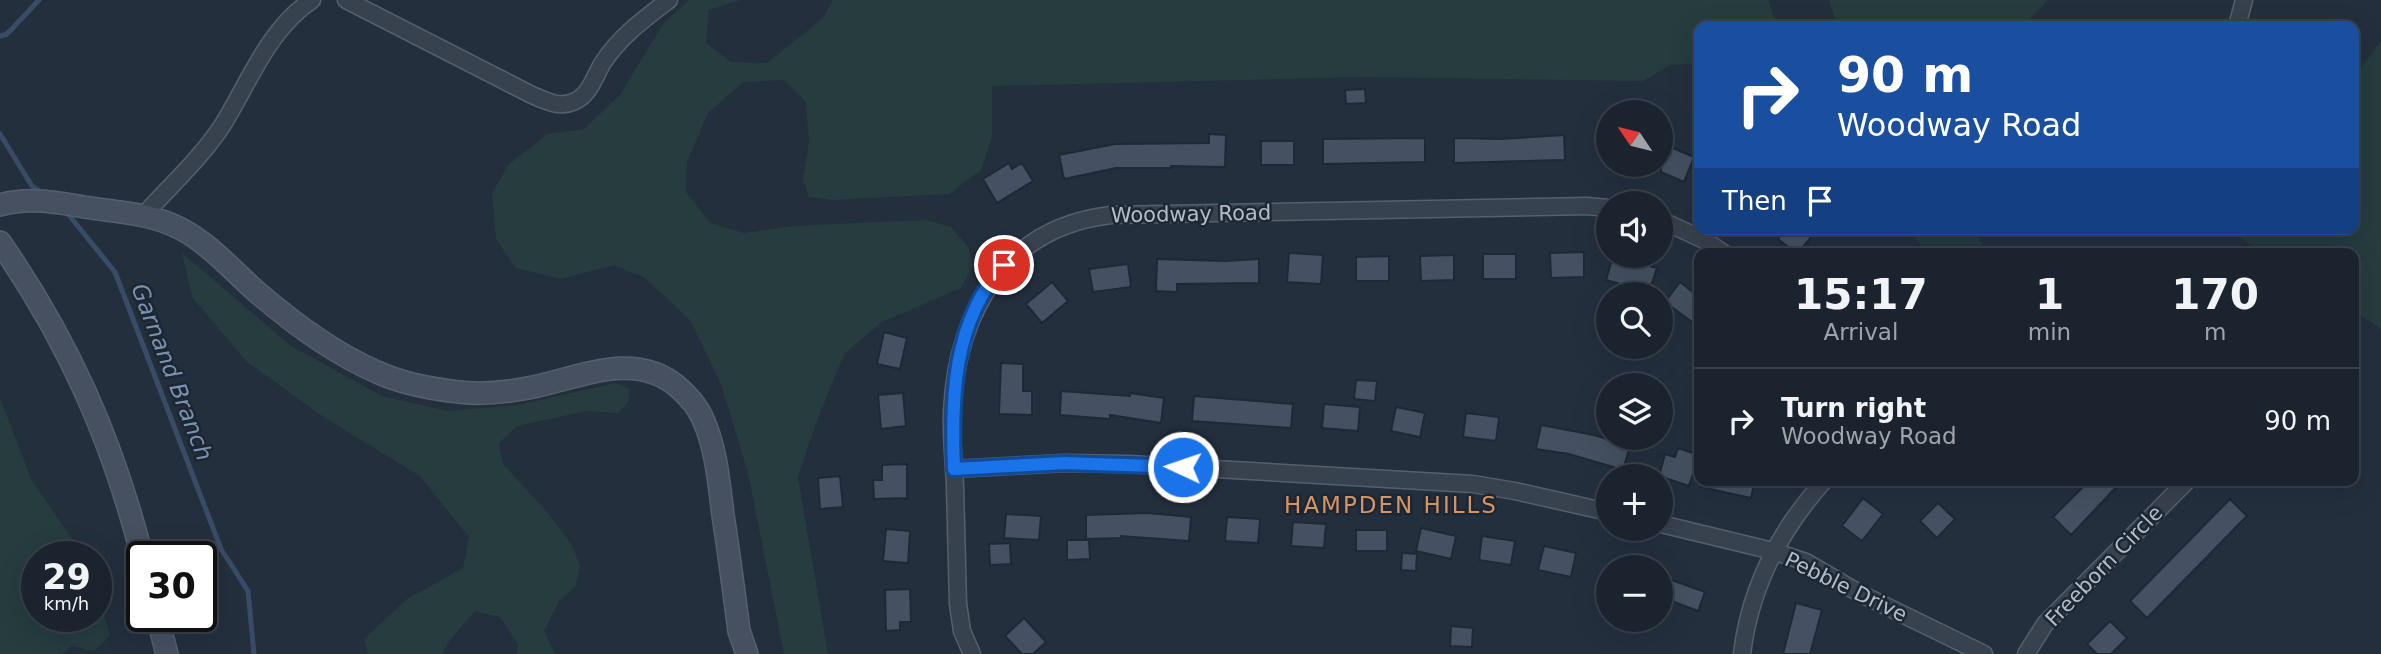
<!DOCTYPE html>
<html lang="en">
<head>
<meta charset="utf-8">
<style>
	body { margin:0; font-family:"DejaVu Sans",sans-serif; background:#242b36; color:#f1f3f6; height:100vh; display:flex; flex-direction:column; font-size:26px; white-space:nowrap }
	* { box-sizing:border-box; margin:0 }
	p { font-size:23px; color:#a0a4aa }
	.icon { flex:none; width:38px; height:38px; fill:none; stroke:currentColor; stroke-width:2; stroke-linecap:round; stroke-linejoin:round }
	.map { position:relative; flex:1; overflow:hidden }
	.drawer { position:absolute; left:1694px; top:248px; width:665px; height:238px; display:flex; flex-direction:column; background:#1b232e; border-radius:14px; box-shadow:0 7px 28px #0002,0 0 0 2px #39404a }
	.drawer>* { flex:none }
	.top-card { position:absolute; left:1694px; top:21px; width:665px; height:214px; border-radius:14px; box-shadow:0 7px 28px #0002,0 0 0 2px #39404a; background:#1a4fa0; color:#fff; overflow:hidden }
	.needle { width:46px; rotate:305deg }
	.fabs { position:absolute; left:1596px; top:100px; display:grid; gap:14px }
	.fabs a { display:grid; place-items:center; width:77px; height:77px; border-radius:50%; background:#1b232e; box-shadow:0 7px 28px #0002,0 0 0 2px #39404a; font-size:35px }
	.speed { position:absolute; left:21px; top:541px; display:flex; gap:14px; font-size:35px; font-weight:700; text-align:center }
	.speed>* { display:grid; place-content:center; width:91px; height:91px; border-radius:50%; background:#1b232e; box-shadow:0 7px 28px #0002,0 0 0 2px #39404a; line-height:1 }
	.speed small { font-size:18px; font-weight:400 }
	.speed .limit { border:4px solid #111; border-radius:10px; background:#fff; color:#111 }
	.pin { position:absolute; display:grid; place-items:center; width:60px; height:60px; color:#fff; margin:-30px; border:4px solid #fff; border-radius:50%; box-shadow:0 2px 7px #0007 }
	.me { position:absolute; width:77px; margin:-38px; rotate:273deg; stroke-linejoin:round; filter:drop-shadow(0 0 5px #0008) }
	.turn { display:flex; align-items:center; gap:24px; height:147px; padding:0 28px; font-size:32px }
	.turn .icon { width:91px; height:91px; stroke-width:2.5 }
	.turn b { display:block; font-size:49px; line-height:60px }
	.then { display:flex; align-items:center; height:66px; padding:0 28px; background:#0003; gap:14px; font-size:26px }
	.eta { display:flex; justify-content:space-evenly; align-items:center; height:119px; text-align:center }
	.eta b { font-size:42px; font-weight:600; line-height:49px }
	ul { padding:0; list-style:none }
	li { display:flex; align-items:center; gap:21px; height:105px; padding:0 28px; border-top:2px solid #39404a }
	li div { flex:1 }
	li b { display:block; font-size:26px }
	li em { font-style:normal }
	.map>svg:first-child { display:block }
	.green { fill:#263c3f }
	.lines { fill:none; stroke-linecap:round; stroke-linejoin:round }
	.stream { stroke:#394c67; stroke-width:5 }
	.building { fill:#455162; stroke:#1f2835; stroke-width:2 }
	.street-casing { stroke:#565f6c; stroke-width:19 }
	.secondary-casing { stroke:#565f6c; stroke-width:24 }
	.street { stroke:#38414e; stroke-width:16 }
	.secondary { stroke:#465061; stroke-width:21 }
	.route-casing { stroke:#114b97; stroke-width:18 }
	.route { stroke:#1a73e8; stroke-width:12 }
	.labels { text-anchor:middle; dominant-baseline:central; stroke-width:5; stroke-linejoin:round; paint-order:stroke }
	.street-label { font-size:21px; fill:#b4bcc9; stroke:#1d2633 }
	.water-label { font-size:23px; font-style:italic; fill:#7c92b1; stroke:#1d2633 }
	.neighbourhood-label { font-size:23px; letter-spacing:2px; fill:#d59563; stroke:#1d2633 }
</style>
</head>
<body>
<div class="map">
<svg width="2381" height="654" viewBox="0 0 2381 654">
	<rect width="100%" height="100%" fill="#242f3e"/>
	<!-- green -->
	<path class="green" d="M689 0H740L709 10 706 43 731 62 767 63 822 19 833 0H1768L1777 26H1699V63L1670 65 1643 81 1364 77 992 86V137L981 170 949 194 832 200 809 197 803 180 809 141 806 102 784 80 743 82 708 113 687 162 686 192 710 223 744 233 792 226 926 220 951 227 968 247 974 265 961 288 882 322 844 354 813 431 798 477 828 654H784L748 473 721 384 690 320 645 278 614 265 561 279 516 268 496 239 492 193 509 164 548 134 584 129 620 95 663 24Z
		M1829 0H2048L2023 26H1837Z
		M2381 41V329L2354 311V254H2265L2236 235 2241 229H2354V77Z
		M1909 229H1974L1988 254H1927Z
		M182 253 291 346 382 396 447 411 518 405 615 383 629 389 628 402 618 413 587 411 517 426 499 443 503 464 548 513 571 544 580 565 576 586 559 601 544 631 555 654H517L518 644 500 617 475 611 450 640 442 654H368L364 639 407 599 463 568 469 537 420 476 325 418 247 362 192 297Z
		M0 398 32 481 84 556H37V616H96V591L110 635 94 651 72 646 62 654H0Z"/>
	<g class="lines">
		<!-- stream -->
		<path class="stream" d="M0 36 7 34 39 0
			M0 134 32 186 43 193
			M64 209 115 272 221 549 248 591 254 654"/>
	</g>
	<!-- building -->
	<path class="building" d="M1365 89 1366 103 1346 104 1345 90Z
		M1209 134 1226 135 1225 167 1171 166V168H1116L1064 179 1059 155 1115 144 1209 143Z
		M1564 135 1565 160 1454 163V138L1501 139Z
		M1425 138V162L1323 164V139Z
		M1261 141H1294V165H1261Z
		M1661 143 1694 157 1684 182 1661 172Z
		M1009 163 1012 169 1022 163 1033 181 997 203 983 179Z
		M1786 229H1818L1797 254 1778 239Z
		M1584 252V277L1551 278 1550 253Z
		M1289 253 1323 255 1321 284 1287 282Z
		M1483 254H1516V279H1483Z
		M1454 255V280L1421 281 1420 256Z
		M1389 256V281H1356V257Z
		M1613 256 1657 268 1649 292 1606 280Z
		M1157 259 1225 261 1259 259V283L1177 284V292L1156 291Z
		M1128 264 1131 287 1093 292 1089 269Z
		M1052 282 1068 301 1042 323 1026 304Z
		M1680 282 1699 297V312L1692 322 1665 302Z
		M884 332 907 338 900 369 877 364Z
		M1001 363 1023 364V391H1032V415L999 414Z
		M1356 380 1377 381 1375 401 1354 399Z
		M1061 391 1130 396V393L1164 398 1161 423 1110 415V419L1060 415Z
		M903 393 906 426 881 429 878 395Z
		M1194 396 1293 404 1291 428 1192 421Z
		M1324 404 1360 407 1358 431 1322 428Z
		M1396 407 1425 413 1420 437 1391 431Z
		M1466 413 1499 417 1496 441 1463 437Z
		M1541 425 1594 435 1630 446 1623 470 1569 454 1536 449Z
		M1678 448 1699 455 1689 486 1659 476 1665 454 1675 457Z
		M907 464V498L874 499 873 480H882V465Z
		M840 476 843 507 820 509 818 478Z
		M1702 481H1755L1751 498 1701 487Z
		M2089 481H2122L2071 535 2053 517Z
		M1863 498 1883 514 1862 541 1842 526Z
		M2230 499 2247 516 2147 618 2130 601Z
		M1938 503 1955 519 1937 538 1920 521Z
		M1148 513 1191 517 1189 541 1121 536V538L1086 539V515Z
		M1006 514 1041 516 1039 540 1004 538Z
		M1227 517 1260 519 1258 543 1225 541Z
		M1293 522 1326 524 1324 548 1291 546Z
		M1421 528 1456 536 1451 559 1416 551Z
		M886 529 910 531 908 563 883 561Z
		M1356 530H1387V551H1356Z
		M1482 536 1515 541 1511 565 1479 560Z
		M1067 540H1089L1090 559 1067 560Z
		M1010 543 1011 564 990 565 989 544Z
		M1544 546 1576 553 1571 577 1538 570Z
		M1402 553 1417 554 1416 571 1401 570Z
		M1666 578 1705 592 1698 611 1661 597Z
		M910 589 911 622H900V630L886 631 885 590Z
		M1796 603 1822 610 1810 654H1783Z
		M1024 618 1046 642 1033 654H1022L1005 636Z
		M2110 621 2127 638 2111 654H2097L2087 644Z
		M1451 626 1473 628 1472 647 1450 646Z"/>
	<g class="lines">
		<defs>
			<path id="street" d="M346 0 532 95C546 101 559 108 573 102 589 96 594 78 602 64 619 37 644 19 669 0
				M2237 26 2244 0
				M144 215C170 186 200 159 222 126 249 83 268 29 312 0
				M1661 220 1704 240 1725 254
				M954 469 1064 463 1129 464 1473 484 1515 491 1608 512
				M1661 524 1773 551 1806 562 1859 593 1984 654
				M972 654 962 631 958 604C957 565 956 526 955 486 954 462 951 436 952 411 957 312 1005 227 1111 215L1587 206 1608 208
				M1742 654C1750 587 1779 531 1824 481
				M2026 654 2045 624 2187 481"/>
			<path id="secondary" d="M0 205C28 197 56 202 84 207 117 212 151 213 181 229 210 244 234 272 258 293 293 323 335 354 377 372 403 384 431 389 459 392 483 395 509 392 533 387 581 377 636 350 679 388 688 396 697 406 702 417 716 446 719 483 723 515 729 554 734 592 739 631L747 654
				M0 242C69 342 112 439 142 556
				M157 616 167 654"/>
		</defs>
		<!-- street casing -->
		<use href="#street" class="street-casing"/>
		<!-- secondary casing -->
		<use href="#secondary" class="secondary-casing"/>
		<!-- street -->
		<use href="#street" class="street"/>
		<!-- secondary -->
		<use href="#secondary" class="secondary"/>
	</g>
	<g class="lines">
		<defs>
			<path id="route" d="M1004 265C953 321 951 398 954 469L1064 463 1183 467"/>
		</defs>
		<!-- route casing -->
		<use href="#route" class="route-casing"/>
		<!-- route -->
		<use href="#route" class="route"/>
	</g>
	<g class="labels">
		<!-- street labels -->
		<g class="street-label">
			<text transform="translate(1191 214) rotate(-1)">Woodway Road</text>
			<text transform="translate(2104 566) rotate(-46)">Freeborn Circle</text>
			<text transform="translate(1846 587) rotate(26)">Pebble Drive</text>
		</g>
		<!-- water labels -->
		<g class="water-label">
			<text transform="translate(172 372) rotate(69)">Garnand Branch</text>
		</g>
		<!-- neighbourhood labels -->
		<g class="neighbourhood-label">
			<text x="1391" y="505">HAMPDEN HILLS</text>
		</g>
	</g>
</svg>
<div class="fabs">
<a><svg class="needle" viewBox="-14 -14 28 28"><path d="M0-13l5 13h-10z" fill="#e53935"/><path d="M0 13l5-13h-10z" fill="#a0a4aa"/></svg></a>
<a><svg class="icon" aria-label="sound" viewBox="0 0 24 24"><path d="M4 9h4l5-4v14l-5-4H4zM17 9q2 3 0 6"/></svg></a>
<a><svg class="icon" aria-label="search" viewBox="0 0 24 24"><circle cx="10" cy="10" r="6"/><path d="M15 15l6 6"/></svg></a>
<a><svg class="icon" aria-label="layers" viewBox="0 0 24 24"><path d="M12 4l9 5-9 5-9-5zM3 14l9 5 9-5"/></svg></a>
<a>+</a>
<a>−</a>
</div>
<div class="speed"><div>29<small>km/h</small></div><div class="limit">30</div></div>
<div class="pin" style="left:1004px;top:265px;background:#d93025"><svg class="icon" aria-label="arrive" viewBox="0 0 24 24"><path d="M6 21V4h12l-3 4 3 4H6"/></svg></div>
<svg class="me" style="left:1183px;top:467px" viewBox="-20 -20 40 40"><circle r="17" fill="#1a73e8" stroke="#fff" stroke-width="3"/><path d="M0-11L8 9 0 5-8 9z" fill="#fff"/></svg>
<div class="top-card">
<div class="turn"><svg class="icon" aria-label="right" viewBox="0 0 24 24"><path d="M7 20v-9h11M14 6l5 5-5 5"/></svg><div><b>90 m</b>Woodway Road</div></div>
<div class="then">Then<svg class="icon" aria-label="arrive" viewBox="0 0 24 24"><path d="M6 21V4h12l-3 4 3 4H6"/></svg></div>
</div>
<section class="drawer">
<div class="eta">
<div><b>15:17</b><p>Arrival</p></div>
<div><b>1</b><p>min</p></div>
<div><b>170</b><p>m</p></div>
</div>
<ul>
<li><svg class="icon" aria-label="right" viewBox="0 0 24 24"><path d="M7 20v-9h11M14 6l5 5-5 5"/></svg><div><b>Turn right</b><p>Woodway Road</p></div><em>90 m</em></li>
</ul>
</section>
</div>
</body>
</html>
